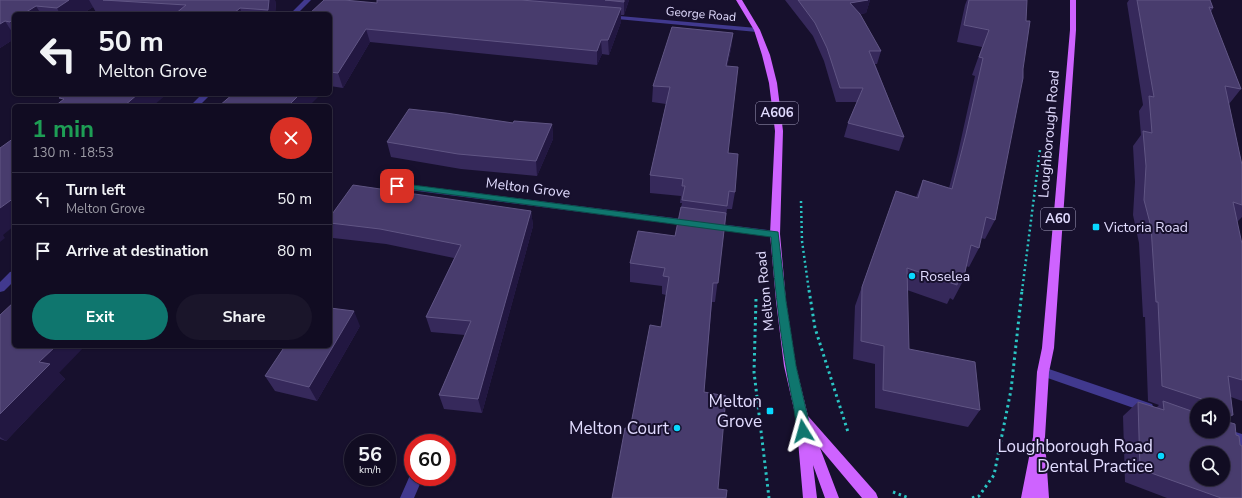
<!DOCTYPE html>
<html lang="en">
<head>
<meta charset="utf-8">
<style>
	body { margin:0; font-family:"Nunito Sans",sans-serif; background:#1a152a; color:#f1f3f6; height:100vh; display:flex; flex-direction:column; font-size:15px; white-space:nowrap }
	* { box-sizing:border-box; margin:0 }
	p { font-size:13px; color:#9c9ba5 }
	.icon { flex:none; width:22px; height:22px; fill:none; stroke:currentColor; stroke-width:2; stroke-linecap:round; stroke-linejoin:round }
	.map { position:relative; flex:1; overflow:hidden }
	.side { position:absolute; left:12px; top:104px; width:320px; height:244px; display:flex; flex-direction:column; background:#110c22; border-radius:6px; box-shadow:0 1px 3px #0004,0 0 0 1px #302c40 }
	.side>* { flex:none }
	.hud { position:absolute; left:12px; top:12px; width:320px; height:84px; border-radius:6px; box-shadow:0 1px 3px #0004,0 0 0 1px #302c40; background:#110c22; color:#f1f3f6; overflow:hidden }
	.tools { position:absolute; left:1190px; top:398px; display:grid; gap:8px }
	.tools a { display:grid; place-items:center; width:40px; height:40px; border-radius:50%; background:#110c22; box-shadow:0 1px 3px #0004,0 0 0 1px #302c40; font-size:20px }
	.speed { position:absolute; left:344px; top:434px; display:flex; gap:8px; font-size:20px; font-weight:700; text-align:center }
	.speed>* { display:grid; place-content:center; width:52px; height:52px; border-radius:50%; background:#110c22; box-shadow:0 1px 3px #0004,0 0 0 1px #302c40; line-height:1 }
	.speed small { font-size:10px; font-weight:400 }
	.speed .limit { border:6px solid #d22; background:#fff; color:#111 }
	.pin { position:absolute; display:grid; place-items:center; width:34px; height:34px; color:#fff; margin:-17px; border-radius:8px; box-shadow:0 2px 6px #0006 }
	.me { position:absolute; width:44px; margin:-22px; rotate:352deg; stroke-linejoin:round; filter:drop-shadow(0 0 3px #0008) }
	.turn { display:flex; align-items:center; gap:14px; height:84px; padding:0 20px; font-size:18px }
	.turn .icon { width:52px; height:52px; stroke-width:2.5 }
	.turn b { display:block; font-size:28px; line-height:34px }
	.round { display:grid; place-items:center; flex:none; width:42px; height:42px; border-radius:21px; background:#1a152a }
	.summary { display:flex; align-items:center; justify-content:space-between; height:68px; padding:0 20px }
	h1 { font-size:24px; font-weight:700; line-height:30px; color:#1e9e55 }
	.cta { display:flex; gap:8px; margin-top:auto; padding:8px 20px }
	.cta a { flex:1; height:46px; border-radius:24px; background:#0f766e; color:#fff; font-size:16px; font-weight:700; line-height:46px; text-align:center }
	.cta a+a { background:#1a152a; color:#f1f3f6 }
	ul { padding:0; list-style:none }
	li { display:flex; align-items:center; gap:12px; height:52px; padding:0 20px; border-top:1px solid #302c40 }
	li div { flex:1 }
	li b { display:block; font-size:15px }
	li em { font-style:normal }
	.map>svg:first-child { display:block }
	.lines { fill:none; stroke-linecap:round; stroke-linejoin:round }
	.path-far1 { stroke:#2ac5c4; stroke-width:2.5; stroke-dasharray:2 3; stroke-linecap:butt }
	.path { stroke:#2ac5c4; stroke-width:3; stroke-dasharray:2.5 3.5; stroke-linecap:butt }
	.minor { fill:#41398e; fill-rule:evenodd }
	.major { fill:#ce63ff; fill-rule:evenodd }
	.wall { fill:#36295b; fill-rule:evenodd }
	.shaded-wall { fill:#221741 }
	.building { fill:#483c6d; stroke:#605584; fill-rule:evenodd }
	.route { fill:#0f766e; stroke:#0a4d48 }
	.poi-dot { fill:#08d8ff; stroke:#17102d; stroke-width:1.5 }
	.labels { text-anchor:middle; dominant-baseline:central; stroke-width:4; stroke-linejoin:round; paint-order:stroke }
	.far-street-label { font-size:12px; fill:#e2dcff; stroke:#17102d }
	.shield { fill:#17102d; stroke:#a59fc0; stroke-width:1 }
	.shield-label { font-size:13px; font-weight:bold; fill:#e2dcff }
	.street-label { font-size:14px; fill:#e2dcff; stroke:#17102d }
	.poi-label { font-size:14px; fill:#e2dcff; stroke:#17102d; text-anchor:start }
	.near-poi-label { font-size:17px; fill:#e2dcff; stroke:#17102d; text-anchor:end }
</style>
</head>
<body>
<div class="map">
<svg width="1242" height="498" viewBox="0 0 1242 498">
	<rect width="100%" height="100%" fill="#17102d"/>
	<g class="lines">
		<!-- path-far1 -->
		<path class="path-far1" d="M801 201 802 241 809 291
			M1022 291 1040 150"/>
		<!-- path -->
		<path class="path" d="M809 290 815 328 848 432
			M756 299 754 372 769 498
			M893 492 909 498
			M972 498 979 496 994 475 1011 390 1022 290"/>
		<!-- minor -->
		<path class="minor" d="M304 0H311L297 14H290Z
			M608 15 757 28 760 30 757 32 606 18V16Z
			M202 94H211L199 106H190Z
			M397 183 690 220 695 223 690 226 394 188 392 186 394 184Z
			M712 223 775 231 780 234 775 237 709 228 707 226Z
			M14 271V281L4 291 0 292V282L10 272Z
			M1043 367 1152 404 1154 408 1152 412 1148 413 1039 375 1037 372 1039 369Z
			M1223 428 1242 434V446L1212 435 1210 431H1223Z
			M413 472V477H423L414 498H400L411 473Z"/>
		<!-- major -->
		<path class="major" d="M736 0H742L760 30 770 55 777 83 783 131 780 234 786 301 796 366 808 416 876 493 878 498H862L820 448 839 498H825L813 465 817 498H803L796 418 784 366 776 301 770 234 775 131 769 83 762 55 754 30Z
			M1070 0H1076V30L1054 348 1049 372 1045 437 1043 450 1046 455 1049 498H1035V496V498H1021L1033 437 1037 372 1042 348 1070 30Z"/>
	</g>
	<!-- wall -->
	<path class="wall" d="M0 0H269L276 2 275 14H97L93 7 82 14H14V39L0 48Z
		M377 0H629L624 15H621V22L609 55 602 54 597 65 370 42 343 88 330 86V14L377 3Z
		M785 0H870L866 13 860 14 881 51 877 64H875L904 137 899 151 844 137 848 123 857 102H836L824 61 813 36Z
		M967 0H1027L995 220 985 239 981 238 979 248 969 267 966 266 963 281 953 300 950 298 947 304 907 290 909 349 980 410 968 427 875 408V364L853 359 855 306 896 191 916 197 923 180 949 188 958 153 975 76 972 75 982 47 957 42 965 5Z
		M1129 0H1210L1213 8 1211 12 1241 89 1229 104 1242 165V217L1237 222 1242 244V401L1231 397 1233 415 1227 420 1242 498H1167L1125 482 1123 416 1138 402 1156 408 1159 405 1148 401 1145 317H1143L1139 243 1133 215 1135 182 1133 146 1141 135 1139 111 1143 105 1127 3ZM1197 405H1223V431H1197Z
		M733 33 731 49 727 66 728 153 735 192 732 209H727L715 302H712L704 392 718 489 726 498 630 429 661 327 666 295 662 294V286L630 282V263L675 236 681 208 682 203H680L681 196 650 193V175L666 104 652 102 653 86Z
		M513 123 552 124 553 139 537 176 461 169 391 157 387 142Z
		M531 211 533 226 482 413 444 409 439 395 465 335 431 332 426 317 454 258 386 244 333 238 330 231V217Z
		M0 315 65 379 6 441 0 439Z
		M360 326 317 401 275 391 265 376Z"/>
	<!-- shaded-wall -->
	<path class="shaded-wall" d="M69 0H89L93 7 82 14H60L57 8Z
		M269 0H275L276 2 275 14H270L268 10Z
		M624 0H629L624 15Z
		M868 0H870L866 13 847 16 850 3Z
		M36 6 41 14H23Z
		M240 8 242 14H233Z
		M621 8V22L609 55 608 40Z
		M14 19V28L10 22Z
		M5 21 14 35V39L0 48V24Z
		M366 29 370 42 343 88 338 73Z
		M733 33 731 49 724 82 726 66Z
		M601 40 602 54 597 65V51Z
		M138 94H167L153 106H124Z
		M300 94H321L309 106H288Z
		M552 124 553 139 537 176 536 161Z
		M14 198V226L3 235 5 238 0 242V208Z
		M531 211 533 226 482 413 478 399Z
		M354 311 360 326 317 401 309 387Z
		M56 346H85L59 373 65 379 6 441 0 437V414L39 362Z"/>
	<!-- building -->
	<path class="building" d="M0 0H69L57 8 36 6 23 14H14V19L10 22 5 21 0 24Z
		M103 0H269L268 10 240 8 233 14H175L186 5Z
		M324 0H344L377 3V0H521L621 8 608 40H601L597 51 366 29 338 73 330 72V14H309Z
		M605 0H624V2Z
		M798 0H868L850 3 860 14 881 51H869L904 137 848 123 863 88H840L827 48 815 23Z
		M969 0H1027L1026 21H1030L1023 69V78L995 220 986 217 979 248 971 245 963 281 958 279 957 285 907 268 909 349 975 362 980 410 883 390 884 346 861 341 862 287 896 191 918 198 923 180 952 189 966 134 983 58 979 57 989 30 964 25Z
		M1137 0H1210L1213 8 1209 7 1241 89 1225 86 1242 165V205L1233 202 1242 244V380L1228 376 1233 415 1226 416 1228 422 1235 424 1236 435 1239 436 1240 445 1242 446V498H1221L1140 469 1138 402 1164 410 1163 401 1197 413V431H1223V405H1214V403L1162 386 1158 302H1156L1151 227 1144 200 1146 166 1143 131 1152 133 1149 96 1154 97ZM1197 453H1223V479H1197Z
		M672 27 733 33 726 66 738 67 728 153 738 154 735 192 729 191 727 206 682 200 685 186H682L683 179 650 175 670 87 653 86Z
		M65 94H138L124 106H55L64 99 59 98Z
		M233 94H300L288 106H219Z
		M409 109 446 113 513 123 514 121 552 124 536 161 458 154 387 142Z
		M14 138V198L0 208V148Z
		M353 185 531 211 478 399 439 395 471 321 426 317 461 245 380 229 330 223V217Z
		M681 207 726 213 718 283H713L704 392 726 396 718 489 727 490 726 498H612L625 428 630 429 650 325 661 327 669 277 663 276 665 268 630 263 638 231 675 236Z
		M14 302V346H56L39 362 50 364 0 414V315Z
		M330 308 354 311 309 387 265 376 285 346H330Z"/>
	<!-- route -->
	<path class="route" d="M397 183 778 232 786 301 796 366 808 418 809 431 807 435 803 436 799 435C795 425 795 409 792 399 781 345 775 291 771 237L394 187 393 186Z"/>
	<!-- markers -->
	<g class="poi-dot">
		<rect x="1092" y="223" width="8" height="8" rx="2"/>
		<circle cx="912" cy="276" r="4"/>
		<rect x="766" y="407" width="8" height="8" rx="2"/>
		<circle cx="677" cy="428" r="4"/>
		<circle cx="1161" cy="456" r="4"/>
	</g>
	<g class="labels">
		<!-- far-street labels -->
		<g class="far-street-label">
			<text transform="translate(701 14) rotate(5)">George Road</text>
		</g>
		<!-- shield labels -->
		<g class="shield">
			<rect x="756" y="102" width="42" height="22" rx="3"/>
			<rect x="1041" y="208" width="34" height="22" rx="3"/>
		</g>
		<g class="shield-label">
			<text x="777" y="113">A606</text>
			<text x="1058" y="219">A60</text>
		</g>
		<!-- street labels -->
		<g class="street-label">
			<text transform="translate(1049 134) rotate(-85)">Loughborough Road</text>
			<text transform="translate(528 188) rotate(7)">Melton Grove</text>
			<text transform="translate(765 291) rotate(-96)">Melton Road</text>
		</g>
		<!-- poi labels -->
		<g class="poi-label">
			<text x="1104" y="227">Victoria Road</text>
			<text x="920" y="276">Roselea</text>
		</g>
		<!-- near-poi labels -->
		<g class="near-poi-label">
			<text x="762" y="401">Melton<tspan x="762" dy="20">Grove</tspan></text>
			<text x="669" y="428">Melton Court</text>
			<text x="1153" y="446">Loughborough Road<tspan x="1153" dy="20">Dental Practice</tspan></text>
		</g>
	</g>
</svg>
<div class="tools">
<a><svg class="icon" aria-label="sound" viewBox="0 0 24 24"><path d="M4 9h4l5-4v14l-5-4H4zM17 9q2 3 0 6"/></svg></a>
<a><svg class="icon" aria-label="search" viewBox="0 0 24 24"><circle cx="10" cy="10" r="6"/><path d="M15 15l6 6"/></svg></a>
</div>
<div class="speed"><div>56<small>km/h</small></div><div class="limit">60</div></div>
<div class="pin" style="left:397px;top:186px;background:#d93025"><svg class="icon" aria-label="arrive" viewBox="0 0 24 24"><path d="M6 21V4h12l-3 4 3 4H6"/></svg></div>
<svg class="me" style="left:803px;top:431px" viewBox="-20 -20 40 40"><path d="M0-17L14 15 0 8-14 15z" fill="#0f766e" stroke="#fff" stroke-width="4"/></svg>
<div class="hud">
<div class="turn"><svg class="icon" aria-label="left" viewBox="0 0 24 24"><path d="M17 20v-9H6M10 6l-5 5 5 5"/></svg><div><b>50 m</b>Melton Grove</div></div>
</div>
<section class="side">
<div class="summary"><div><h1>1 min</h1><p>130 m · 18:53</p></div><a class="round" style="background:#d93025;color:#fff"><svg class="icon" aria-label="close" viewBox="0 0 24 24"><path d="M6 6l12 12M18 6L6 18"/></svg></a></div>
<ul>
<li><svg class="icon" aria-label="left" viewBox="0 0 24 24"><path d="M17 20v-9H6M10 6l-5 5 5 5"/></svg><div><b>Turn left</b><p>Melton Grove</p></div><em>50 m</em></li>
<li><svg class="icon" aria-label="arrive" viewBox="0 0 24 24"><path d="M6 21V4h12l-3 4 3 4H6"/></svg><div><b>Arrive at destination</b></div><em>80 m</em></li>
</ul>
<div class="cta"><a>Exit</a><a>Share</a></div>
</section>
</div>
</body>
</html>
